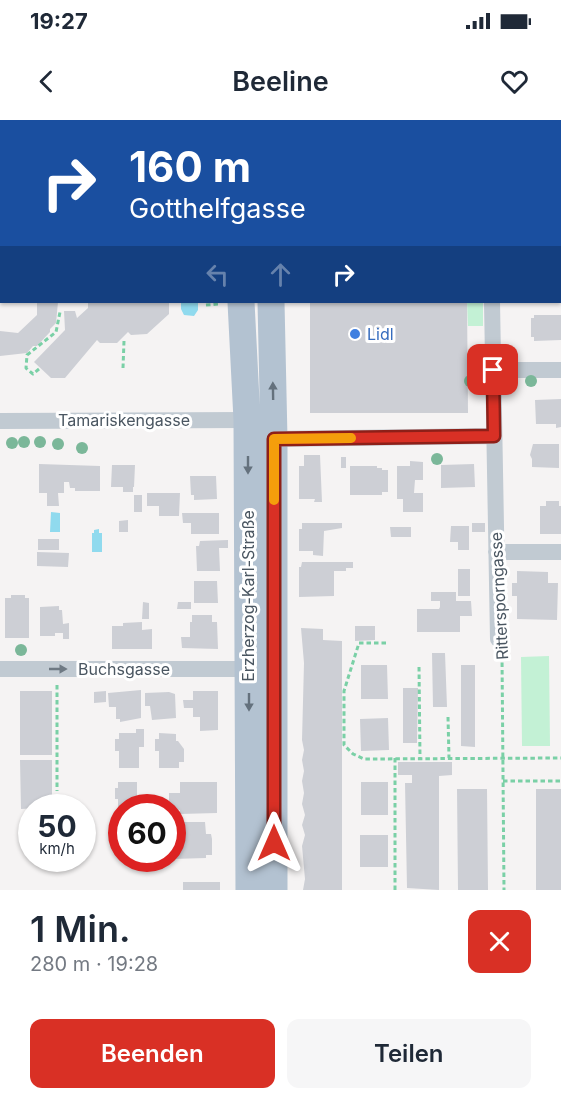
<!DOCTYPE html>
<html lang="de">
<head>
<meta charset="utf-8">
<style>
	body { margin:0; font-family:Inter,sans-serif; background:#f6f6f7; color:#1f2937; height:100vh; display:flex; flex-direction:column; font-size:22px; white-space:nowrap }
	* { box-sizing:border-box; margin:0 }
	p { font-size:20px; color:#747a83 }
	.icon { flex:none; width:33px; height:33px; fill:none; stroke:currentColor; stroke-width:2; stroke-linecap:round; stroke-linejoin:round }
	.map { position:relative; height:770px; overflow:hidden }
	.details { display:flex; flex-direction:column; background:#fff; flex:1 }
	.details>* { flex:none }
	.banner { position:absolute; left:0px; top:0px; width:561px; height:183px; box-shadow:0 2px 4px #0004; background:#1a4fa0; color:#fff; overflow:hidden }
	.speed { position:absolute; left:18px; top:674px; display:flex; gap:12px; font-size:30px; font-weight:700; text-align:center }
	.speed>* { display:grid; place-content:center; width:78px; height:78px; border-radius:50%; background:#fff; box-shadow:0 2px 4px #0004; line-height:1 }
	.speed small { font-size:15px; font-weight:400 }
	.speed .limit { border:9px solid #d22; background:#fff; color:#111 }
	.pin { position:absolute; display:grid; place-items:center; width:51px; height:51px; color:#fff; margin:-26px; border-radius:12px; box-shadow:0 3px 9px #0006 }
	.me { position:absolute; width:66px; margin:-33px; rotate:0deg; stroke-linejoin:round; filter:drop-shadow(0 0 4px #0008) }
	.turn { display:flex; align-items:center; gap:21px; height:126px; padding:0 30px; font-size:27px }
	.turn .icon { width:78px; height:78px; stroke-width:2.5 }
	.turn b { display:block; font-size:42px; line-height:51px }
	.lanes { display:flex; align-items:center; height:57px; padding:0 30px; background:#0003; justify-content:center; gap:30px; direction:ltr }
	.lanes .off { opacity:.35 }
	.round { display:grid; place-items:center; flex:none; width:63px; height:63px; border-radius:12px; background:#f6f6f7 }
	.headline { display:flex; align-items:center; justify-content:space-between; height:102px; padding:0 30px }
	h1 { font-size:36px; font-weight:600; line-height:45px }
	.cta { display:flex; gap:12px; margin-top:auto; padding:12px 30px }
	.cta a { flex:1; height:69px; border-radius:12px; background:#d93025; color:#fff; font-size:24px; font-weight:600; line-height:69px; text-align:center }
	.cta a+a { background:#f6f6f7; color:#1f2937 }
	.status { display:flex; justify-content:space-between; align-items:center; height:42px; padding:0 30px; background:#fff; direction:ltr }
	.status svg { height:16px; fill:currentColor }
	header { display:flex; justify-content:space-between; align-items:center; height:78px; padding:0 30px; background:#fff; font-size:27px; font-weight:600 }
	.map>svg:first-child { display:block }
	.green { fill:#c3f1d5 }
	.water { fill:#90daee }
	.building { fill:#cdcfd5 }
	.lines { fill:none; stroke-linecap:round; stroke-linejoin:round }
	.path { stroke:#7ad0a6; stroke-width:3; stroke-dasharray:4.5 3; stroke-linecap:butt }
	.street { stroke:#c1cad2; stroke-width:16 }
	.primary { stroke:#b3c2d1; stroke-width:27 }
	.tree { fill:#7bb799 }
	.oneway { fill:#64717d }
	.oneway2 { fill:#6e7983 }
	.route-casing { stroke:#8d1f18; stroke-width:15 }
	.route { stroke:#d93025; stroke-width:10 }
	.slow { stroke:#f59e0b; stroke-width:10 }
	.shop-dot { fill:#3f7fe0; stroke:#fff; stroke-width:2 }
	.labels { text-anchor:middle; dominant-baseline:central; stroke-width:6; stroke-linejoin:round; paint-order:stroke }
	.shop-label { font-size:16px; fill:#366cbe; stroke:#fff; text-anchor:start }
	.street-label { font-size:16px; fill:#4a5661; stroke:#fff }
</style>
</head>
<body>
<div class="status"><b>19:27</b><svg viewBox="0 0 49 12"><path d="M0 12V9h3v3zM5 12V6h3v6zM10 12V3h3v9zM15 12V0h3v12zM26 1h20v11H26zM47 4h2v5h-2z"/></svg></div>
<header><svg class="icon" aria-label="back" viewBox="0 0 24 24"><path d="M15 5l-7 7 7 7"/></svg>Beeline<svg class="icon" aria-label="heart" viewBox="0 0 24 24"><path d="M12 20l-8-8c-3-5 5-10 8-4 3-6 11-1 8 4z"/></svg></header>
<div class="map">
<svg width="561" height="770" viewBox="0 0 561 770">
	<rect width="100%" height="100%" fill="#f5f3f3"/>
	<!-- green -->
	<path class="green" d="M467 182H483V206H468Z
		M549 536 550 626H522L521 537Z"/>
	<!-- water -->
	<path class="water" d="M181 182H198V190L194 196 184 195 181 189Z
		M51 392 60 393V412H50Z
		M99 409V413H102V432H92V413H94V410Z"/>
	<!-- building -->
	<path class="building" d="M37 182H58L56 203 50 209V212L37 226H33L27 233 0 236V211L18 213 37 195Z
		M88 182H169V194L147 214 131 215 128 212 117 223H100L97 220 65 258H51L34 242 65 210 64 191H75L77 198 88 188Z
		M310 182H467L468 293H310Z
		M534 195H561V220L534 221V217H531V198H534Z
		M561 279V307L556 308V304H536L535 280Z
		M533 324H559V348L532 347V339L530 335Z
		M304 335H320L322 382H314L315 379H299V346H304Z
		M341 337H346V348H341Z
		M410 341 423 342V360H415L414 373H423V392H403V379H397V346H410Z
		M39 344 100 346V371H75V368H70L69 362H64V373H58L59 386H47V373H39Z
		M474 344 475 367 441 368V345Z
		M112 345H135L134 367H133V372H123V367H111Z
		M350 346H377V348H382V350H388V372H382V375H350Z
		M190 356H216L217 379 194 380V375H191Z
		M147 373H180L179 396H159V386H147Z
		M134 375H142V392H134Z
		M546 381H559V386H561V414H540V386H546Z
		M182 393H219V414H191V403H183Z
		M128 400V412H119V401Z
		M302 403H342V408L324 411 323 436 313 435V431H299V409H302Z
		M472 403H485V412H472Z
		M451 406H469V430H458V422H450Z
		M390 407H411V417H391Z
		M38 419H59V430H38Z
		M228 420V428H219L220 451H197L196 426H199L200 421Z
		M37 432 69 433 68 447 37 446Z
		M302 442H353V448H346V451H334V476L299 477V447H301Z
		M458 449H470V476H458Z
		M517 451 548 452V463H558L557 500 517 499V476H512V463H517Z
		M194 461H217L218 483H194Z
		M431 472H456V481H471L472 496H460V512H417V489H439L440 487V481H431Z
		M11 475H25V478H29V518H5V478H11Z
		M143 482 149 483V499H142Z
		M178 482H191V489H177Z
		M59 486V490H62L63 504 69 503V519H63V513H55V516H40V487Z
		M192 495H212V502H217L218 529 182 528 181 517H190V502H192Z
		M142 502V510L152 509V529H112V506H123V503Z
		M355 506H375V520L355 521Z
		M301 508 323 509V520L342 521V770H303L305 759 302 726 305 715 302 705 305 695 302 684 304 673 302 661 304 651 302 640 304 630 302 620 304 543Z
		M432 533H445L447 587H433Z
		M361 545H387L388 579H361Z
		M461 545H475V627L461 626Z
		M403 568H418L417 623H403Z
		M141 570V598L120 602V599H116V587H109L108 573Z
		M20 571H52V635H20Z
		M106 571V582L94 583V572Z
		M193 571H218V610L200 611V597H193V588H184L183 580H193Z
		M169 572 175 574 176 598 152 600 150 586H145V573Z
		M388 598 389 630 361 631 360 599Z
		M136 609H144V627H139V648H119V631H115V619H119V613H136Z
		M159 613 176 614V621H178L184 629V642H179V648H159V631H155V619H159Z
		M20 640H52V687L21 689Z
		M398 642H452V655L439 656V770L407 768 405 663H412V655H398Z
		M118 662H137V687H122V697H118V679H115V668H118Z
		M180 662H217V693L180 694V690L172 689V687H169V673H180Z
		M361 662H388V695H361Z
		M457 669H487L488 770H458Z
		M536 669H561V770H536Z
		M172 702H205L206 714H211L212 719V735H206V738L172 739Z
		M360 715H388V747H360Z
		M183 762H220V770H183Z"/>
	<g class="lines">
		<!-- path -->
		<path class="path" d="M0 2 1 0
			M206 185 219 184
			M123 248 124 221
			M39 249 33 254 26 248 27 235 56 212 60 192
			M386 523H359L344 571V625L353 634 364 639 561 638
			M502 535 504 770
			M419 547 420 638
			M57 565V671
			M448 597 449 638
			M395 638V770
			M503 661H561"/>
		<!-- street -->
		<path class="street" d="M286 0V2
			M396 0V2
			M96 2 97 0
			M492 2V0
			M0 47H2
			M560 80H561
			M492 182 498 519
			M493 250H561
			M0 301 247 300
			M274 319 494 316
			M496 432H561
			M0 549H249"/>
		<!-- primary -->
		<path class="primary" d="M235 0V2
			M269 0V2
			M241 182 247 300 249 770
			M271 182 274 319V770"/>
	</g>
	<!-- trees -->
	<g class="tree">
		<circle cx="470" cy="261" r="6"/>
		<circle cx="531" cy="261" r="6"/>
		<circle cx="24" cy="322" r="6"/>
		<circle cx="40" cy="322" r="6"/>
		<circle cx="12" cy="323" r="6"/>
		<circle cx="58" cy="324" r="6"/>
		<circle cx="82" cy="328" r="6"/>
		<circle cx="437" cy="339" r="6"/>
		<circle cx="21" cy="530" r="6"/>
	</g>
	<!-- one-way arrows -->
	<defs><path id="oneway-solid" d="M-6-.8H1V-3.2L6.5 0L1 3.2V.8H-6Z" transform="scale(1.5)"/></defs>
	<g class="oneway">
		<use href="#oneway-solid" transform="translate(273 271) rotate(-91)"/>
		<use href="#oneway-solid" transform="translate(248 345) rotate(90)"/>
		<use href="#oneway-solid" transform="translate(249 582) rotate(90)"/>
	</g>
	<use class="oneway2" href="#oneway-solid" transform="translate(58 549)"/>
	<g class="lines">
		<defs>
			<path id="route" d="M274 723V319L494 316 493 250"/>
		</defs>
		<!-- route casing -->
		<use href="#route" class="route-casing"/>
		<!-- route -->
		<use href="#route" class="route"/>
		<!-- slow -->
		<path class="slow" d="M274 380V319L351 318"/>
	</g>
	<!-- markers -->
	<circle class="shop-dot" cx="355" cy="214" r="6"/>
	<g class="labels">
		<!-- shop labels -->
		<g class="shop-label">
			<text x="367" y="214">Lidl</text>
		</g>
		<!-- street labels -->
		<g class="street-label">
			<text x="124" y="300">Tamariskengasse</text>
			<text transform="translate(248 476) rotate(-90)">Erzherzog-Karl-Straße</text>
			<text transform="translate(499 476) rotate(-93)">Rittersporngasse</text>
			<text x="124" y="549">Buchsgasse</text>
		</g>
	</g>
</svg>
<div class="speed"><div>50<small>km/h</small></div><div class="limit">60</div></div>
<div class="pin" style="left:493px;top:250px;background:#d93025"><svg class="icon" aria-label="arrive" viewBox="0 0 24 24"><path d="M6 21V4h12l-3 4 3 4H6"/></svg></div>
<svg class="me" style="left:274px;top:723px" viewBox="-20 -20 40 40"><path d="M0-17L14 15 0 8-14 15z" fill="#d93025" stroke="#fff" stroke-width="4"/></svg>
<div class="banner">
<div class="turn"><svg class="icon" aria-label="right" viewBox="0 0 24 24"><path d="M7 20v-9h11M14 6l5 5-5 5"/></svg><div><b>160 m</b>Gotthelfgasse</div></div>
<div class="lanes"><svg class="icon off" aria-label="left" viewBox="0 0 24 24"><path d="M17 20v-9H6M10 6l-5 5 5 5"/></svg><svg class="icon off" aria-label="ahead" viewBox="0 0 24 24"><path d="M12 20V5M6 11l6-6 6 6"/></svg><svg class="icon" aria-label="right" viewBox="0 0 24 24"><path d="M7 20v-9h11M14 6l5 5-5 5"/></svg></div>
</div>
</div>
<section class="details">
<div class="headline"><div><h1>1 Min.</h1><p>280 m · 19:28</p></div><a class="round" style="background:#d93025;color:#fff"><svg class="icon" aria-label="close" viewBox="0 0 24 24"><path d="M6 6l12 12M18 6L6 18"/></svg></a></div>
<div class="cta"><a>Beenden</a><a>Teilen</a></div>
</section>
</body>
</html>
